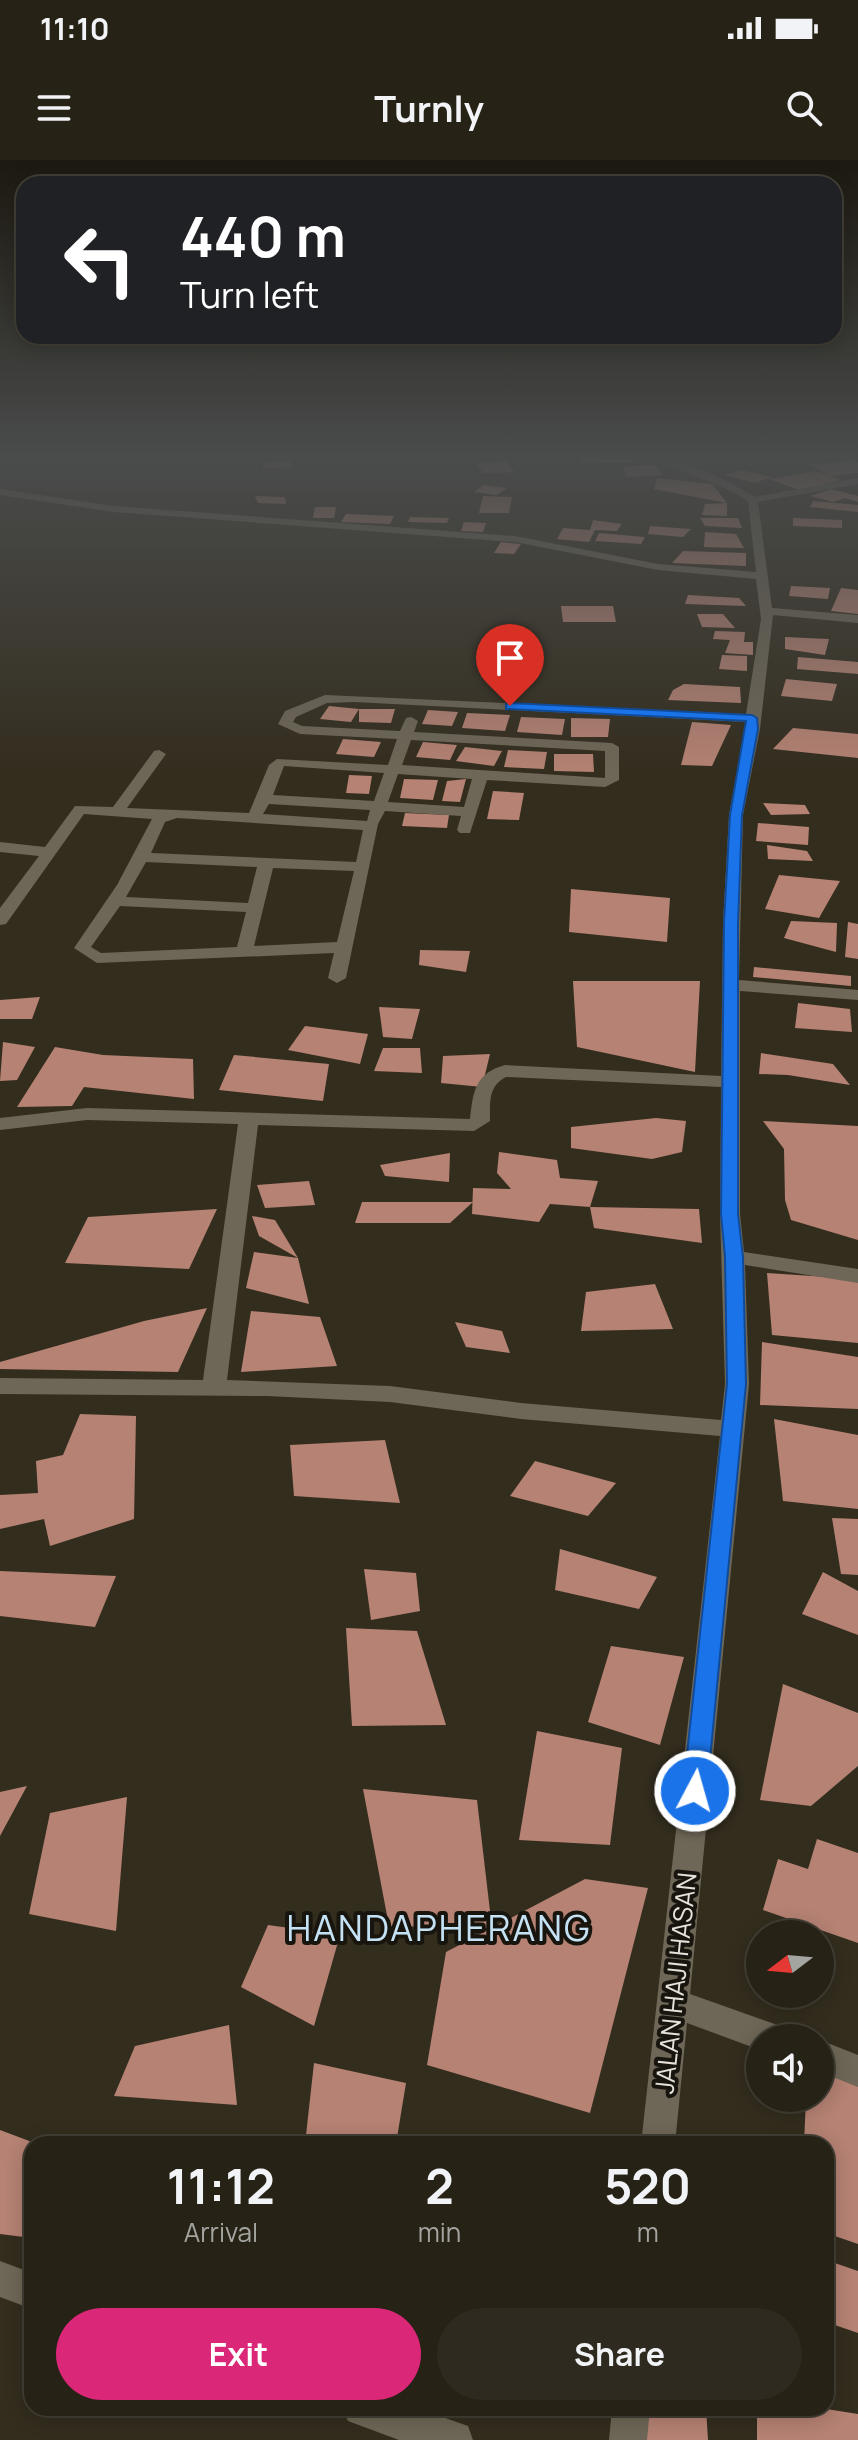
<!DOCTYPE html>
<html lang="en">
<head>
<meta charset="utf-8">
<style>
	body { margin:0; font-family:Manrope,sans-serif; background:#2e2a1f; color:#f1f3f6; height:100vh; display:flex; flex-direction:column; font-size:30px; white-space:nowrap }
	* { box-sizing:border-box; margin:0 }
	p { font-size:26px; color:#a4a4a1 }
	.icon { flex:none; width:44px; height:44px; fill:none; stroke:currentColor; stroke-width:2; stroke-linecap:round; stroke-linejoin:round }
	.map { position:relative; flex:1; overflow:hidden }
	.panel { position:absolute; left:24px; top:1976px; width:810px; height:280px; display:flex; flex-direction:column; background:#262216; border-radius:24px; box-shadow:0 4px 20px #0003,0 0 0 2px #423f35 }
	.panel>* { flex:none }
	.banner { position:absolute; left:16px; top:16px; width:826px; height:168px; border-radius:24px; box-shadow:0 4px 20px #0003,0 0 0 2px #423f35; background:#202124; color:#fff; overflow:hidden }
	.needle { width:52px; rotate:254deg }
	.controls { position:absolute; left:746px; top:1760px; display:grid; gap:16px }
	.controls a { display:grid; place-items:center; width:88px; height:88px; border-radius:50%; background:#262216; box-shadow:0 4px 20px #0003,0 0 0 2px #423f35; font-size:40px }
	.pin { position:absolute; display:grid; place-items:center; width:68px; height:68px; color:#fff; margin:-82px -34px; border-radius:50% 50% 50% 0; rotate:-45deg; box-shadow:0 0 8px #0007 }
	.pin .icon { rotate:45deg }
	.me { position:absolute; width:88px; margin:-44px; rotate:6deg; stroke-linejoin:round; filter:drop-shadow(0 0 6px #0008) }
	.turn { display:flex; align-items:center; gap:28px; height:168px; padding:0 32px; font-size:36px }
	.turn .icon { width:104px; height:104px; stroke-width:2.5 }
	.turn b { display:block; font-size:56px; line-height:68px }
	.eta { display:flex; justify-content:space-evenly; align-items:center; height:136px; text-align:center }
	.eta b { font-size:48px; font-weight:700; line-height:56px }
	.button { display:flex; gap:16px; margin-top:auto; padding:16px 32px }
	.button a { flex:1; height:92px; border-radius:48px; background:#db2777; color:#fff; font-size:32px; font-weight:700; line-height:92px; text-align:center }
	.button a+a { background:#2e2a1f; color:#f1f3f6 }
	.status { display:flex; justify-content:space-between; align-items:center; height:56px; padding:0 40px; background:#262216; direction:ltr }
	.status svg { height:22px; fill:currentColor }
	header { display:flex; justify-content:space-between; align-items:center; height:104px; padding:0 32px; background:#262216; font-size:36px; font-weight:700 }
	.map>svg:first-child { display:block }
	.building { fill:#b58273 }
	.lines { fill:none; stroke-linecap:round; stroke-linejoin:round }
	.minor { fill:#6e6757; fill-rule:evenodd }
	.route { fill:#1a73e8; stroke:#114b97; stroke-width:2 }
	.labels { text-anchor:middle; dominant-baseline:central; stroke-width:8; stroke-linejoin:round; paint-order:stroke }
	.street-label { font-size:26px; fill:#e7e3da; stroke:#18150f }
	.near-quarter-label { font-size:36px; letter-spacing:2px; fill:#c5e2f5; stroke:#18150f }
</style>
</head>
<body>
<div class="status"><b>11:10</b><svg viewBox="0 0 49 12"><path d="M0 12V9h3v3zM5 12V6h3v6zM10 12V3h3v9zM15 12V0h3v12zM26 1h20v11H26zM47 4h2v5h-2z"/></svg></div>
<header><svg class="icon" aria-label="menu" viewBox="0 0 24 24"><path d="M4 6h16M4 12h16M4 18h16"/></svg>Turnly<svg class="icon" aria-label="search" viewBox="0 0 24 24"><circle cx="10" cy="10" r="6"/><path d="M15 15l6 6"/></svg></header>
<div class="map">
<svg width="858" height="2280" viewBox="0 0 858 2280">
	<rect width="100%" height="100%" fill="#332d1e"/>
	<!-- building -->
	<path class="building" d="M581 296H628L634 303 582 302Z
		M854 300 858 303V313L831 316 811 305Z
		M290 301 291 307 263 308V302Z
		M507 301 514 312 483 313 476 303Z
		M654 305 663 315 626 317 623 306Z
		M742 310 772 317 755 323 725 315Z
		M816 311 842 320 800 330 769 319Z
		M657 318 712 324 727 343V356L702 355 705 344 727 343 654 329Z
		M483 325 507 328 497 335 474 332Z
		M831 329 858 336V342L844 338 833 342 811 336Z
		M255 336 285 337 286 344 258 343Z
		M483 336 512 337 509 353H479Z
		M813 341 858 345V352L810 347Z
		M315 347H336L334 358H313Z
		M346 354 394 356 390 364 341 362Z
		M410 357 449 358 447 363 408 362Z
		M700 358H738L742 368 705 366Z
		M793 358 842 360V368L793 366Z
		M593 360 622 364 617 371 595 370 589 382 557 379 563 368 590 370Z
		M464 362 486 363 483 372 461 371Z
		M650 366 691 369 683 377 648 374Z
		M705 372 736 374 744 388 704 387Z
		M599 373 645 377 641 384 595 381Z
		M501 382 521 384 514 394 494 393Z
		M683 391 746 393V406L672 403Z
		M791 426 830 428 828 439 789 436Z
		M841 428 858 430V454L831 451Z
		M688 435 739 438 746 446 685 444Z
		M561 446H613L616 462H563Z
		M697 454H723L735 468 702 467Z
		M715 471 745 472 744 482H753V495L725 493 730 480 713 479Z
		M785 477 829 479 825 495 785 489Z
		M722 495 747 496V511L719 509Z
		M798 497 858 502V514L797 509Z
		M786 519 837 524 832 541 781 536Z
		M684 524 740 527 741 543 668 540 673 530Z
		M329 546 359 549H395L391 563 359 562V549L351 562 320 559Z
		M428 550 458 552 452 566 422 564Z
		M467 553 510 555 505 571 462 568Z
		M521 557 565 559 562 575 517 572Z
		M571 558 610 559 608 577H571Z
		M692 562 731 565 712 606 681 605Z
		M793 568 858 574V598L773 589Z
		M343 579 381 582 374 597 336 594Z
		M423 582 457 585 450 600 416 597Z
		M465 587 502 591 494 606 456 601Z
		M508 590 547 592 544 609 504 607Z
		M554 594H593L594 612 554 611Z
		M349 615 372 616 369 634 346 633Z
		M404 619 438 620 433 640 400 638Z
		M466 619 460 642 442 641 447 621Z
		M493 631 524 633 519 660 487 659Z
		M763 643 805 645 810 654 771 655Z
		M405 653 449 655 447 668 402 666Z
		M758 663 809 667 808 685 756 681Z
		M767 685 807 691 813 701 768 699Z
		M779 715 840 721 819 758 765 749Z
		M571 729 670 738 667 782 569 772Z
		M791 761 837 763 836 792 784 778Z
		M848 762 858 764V799L845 797Z
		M420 790 470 791 466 812 419 805Z
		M754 807 851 816V826L753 817Z
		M573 821H700L695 912 577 887Z
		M40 837 32 859H0V840Z
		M798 843 850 849 852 872 795 868Z
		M379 847 420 849 412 879 383 877Z
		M305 866 368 874 360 904 288 890Z
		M3 882 35 887 17 920 0 921Z
		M55 887 103 895 193 899 194 939 84 927 72 946 17 947Z
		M383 888H420L422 913 374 911Z
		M761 893 833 904 850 925 788 915 759 914Z
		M490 894 482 927 441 923 443 896Z
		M234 895 329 904 323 941 219 930Z
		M656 958 686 961 682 992 652 999 571 988V967Z
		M763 961 858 966V1080L791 1060 785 1040 784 989Z
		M499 992 557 1000 560 1018 598 1021 590 1047 550 1044 539 1062 472 1054 473 1028 511 1029 497 1013Z
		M450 993 449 1022 385 1016 380 1005Z
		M309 1021 315 1045 265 1048 257 1025Z
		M362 1042H473L450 1063H355Z
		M590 1047 699 1049 702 1083 594 1068Z
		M217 1049 189 1109 65 1103 88 1057Z
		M252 1056 275 1060 298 1098 309 1144 246 1128 254 1092 298 1098 259 1076Z
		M767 1113 858 1119V1183L772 1175Z
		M655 1124 673 1169 581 1171 586 1132Z
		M207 1148 178 1212 0 1209V1202L144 1161Z
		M251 1151 320 1157 337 1206 241 1212Z
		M455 1162 502 1171 510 1193 466 1187Z
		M762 1182 858 1197V1249L760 1245Z
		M80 1254 136 1256 134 1359 50 1386 44 1359 0 1369V1335L38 1333 36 1301 63 1295Z
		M774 1259 858 1275V1349L783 1341Z
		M385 1280 400 1343 294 1336 290 1285Z
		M535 1301 616 1323 588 1356 510 1336Z
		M832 1358 858 1359V1415L841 1414Z
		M560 1389 657 1417 639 1449 555 1430Z
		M364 1409 416 1413 420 1451 371 1460Z
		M0 1411 116 1416 95 1467 0 1456Z
		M823 1412 858 1431V1475L802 1454Z
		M346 1468 417 1471 446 1565 352 1566Z
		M611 1486 684 1497 660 1585 588 1562Z
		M783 1524 858 1553V1606L811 1646 760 1640Z
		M537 1571 622 1588 610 1685 519 1680Z
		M27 1626 0 1676V1632Z
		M363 1629 477 1640 492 1768 389 1766Z
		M127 1637 116 1771 29 1754 50 1653Z
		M817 1679 858 1693V1783L763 1750 778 1699 808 1709Z
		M585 1719 648 1728 590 1953 427 1905 446 1792Z
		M268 1765 340 1775 314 1866 241 1827Z
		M229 1865 237 1945 114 1936 135 1886Z
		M820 1890 858 1907V2084L826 2073V1984H804L806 1938H820Z
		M314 1903 406 1923 396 1984H305Z
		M0 1970 32 1982V2078L0 2074Z
		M826 2100 858 2111V2173L826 2162Z
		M646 2248H706L708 2280H647Z
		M757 2248H820L858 2254V2280H757Z"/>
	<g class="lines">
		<!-- minor -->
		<path class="minor" d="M646 296C677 296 728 320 755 337L858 318V324L758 342 772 448 858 455V463L773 455 760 569 743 655 739 820 858 830V840L740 831V1054L744 1092 858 1109V1123L745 1105 749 1224 690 1834 783 1867 787 1878H760V1890L687 1863 675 1984H641L720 1276 521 1259 390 1242 267 1236 0 1234V1218L203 1220 238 964 87 960 0 970V958L87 948 470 959C473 932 475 913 505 905L721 916 723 763 729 655 746 562 354 542 327 543 296 557 293 562 302 566 400 571 406 558 411 557 418 561 414 572 612 583 619 587V620L605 627 487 620 470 673H460L457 670 461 656 385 651 378 664 346 818 337 823 328 818 334 793 97 803 74 788 117 725 152 659 84 654 6 764 0 765V748L39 696 0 692V682L45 687 75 646 113 647 154 591 159 590 166 594 127 648 249 653 269 605 277 599 388 605 397 579 300 574 278 564 285 551 325 535 746 554 761 459 756 419 658 410 515 382 114 352 0 335V329L114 346 515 376 658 404 756 412 748 341 731 331ZM411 580 605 591V618L402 605ZM284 606 384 613 374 641 273 635ZM398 614 472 619 464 647 388 642ZM269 644 370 650 367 661 263 654ZM177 658 363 670 356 702 151 693 165 662ZM146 702 257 707 248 743 126 737ZM273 708 354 711 337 782 254 786ZM120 746 246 752 237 787 101 793 91 787ZM506 917 721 927 720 1054 725 1224 721 1260 521 1243 390 1226 227 1220 258 965 474 971 490 961C490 943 488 926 506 917Z
			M820 1880 858 1895V1927L820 1912Z
			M0 2101 32 2113V2149L0 2137Z
			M342 2248H417L468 2266 473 2280H399L348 2261Z
			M612 2248H650L647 2280H609Z"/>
	</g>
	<!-- sky -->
	<linearGradient id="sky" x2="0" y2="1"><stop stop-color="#1c1910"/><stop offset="0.48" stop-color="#4a4c4c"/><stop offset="1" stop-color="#4a4c4c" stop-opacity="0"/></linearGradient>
	<rect width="858" height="616" fill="url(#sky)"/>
	<!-- route -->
	<path class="route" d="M510 543 752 555 757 558 758 569 742 655 738 763V1054L743 1097 746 1224 707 1631 703 1639 695 1642 686 1639 683 1631 727 1224 725 1097 721 1054 724 763 730 655 746 561 506 549V544Z"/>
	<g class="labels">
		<!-- street labels -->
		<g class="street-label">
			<text transform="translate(675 1823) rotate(-84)">JALAN HAJI HASAN</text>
		</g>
		<!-- near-quarter labels -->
		<g class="near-quarter-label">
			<text x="439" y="1767">HANDAPHERANG</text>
		</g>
	</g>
</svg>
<div class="controls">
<a><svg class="needle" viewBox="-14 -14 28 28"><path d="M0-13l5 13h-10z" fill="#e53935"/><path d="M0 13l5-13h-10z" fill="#a4a4a1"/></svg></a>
<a><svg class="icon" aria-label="sound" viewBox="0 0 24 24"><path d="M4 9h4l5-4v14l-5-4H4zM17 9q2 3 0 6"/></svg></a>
</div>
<div class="pin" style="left:510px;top:546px;background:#d93025"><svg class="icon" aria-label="arrive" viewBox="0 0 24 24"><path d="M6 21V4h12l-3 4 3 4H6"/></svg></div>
<svg class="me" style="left:695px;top:1631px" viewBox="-20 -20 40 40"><circle r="17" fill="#1a73e8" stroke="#fff" stroke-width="3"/><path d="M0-11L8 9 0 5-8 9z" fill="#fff"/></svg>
<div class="banner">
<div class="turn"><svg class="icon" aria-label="left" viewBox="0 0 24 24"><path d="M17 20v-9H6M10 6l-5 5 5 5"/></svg><div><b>440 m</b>Turn left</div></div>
</div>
<section class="panel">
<div class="eta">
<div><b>11:12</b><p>Arrival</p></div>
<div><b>2</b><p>min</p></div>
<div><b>520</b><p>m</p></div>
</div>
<div class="button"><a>Exit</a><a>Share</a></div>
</section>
</div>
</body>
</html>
